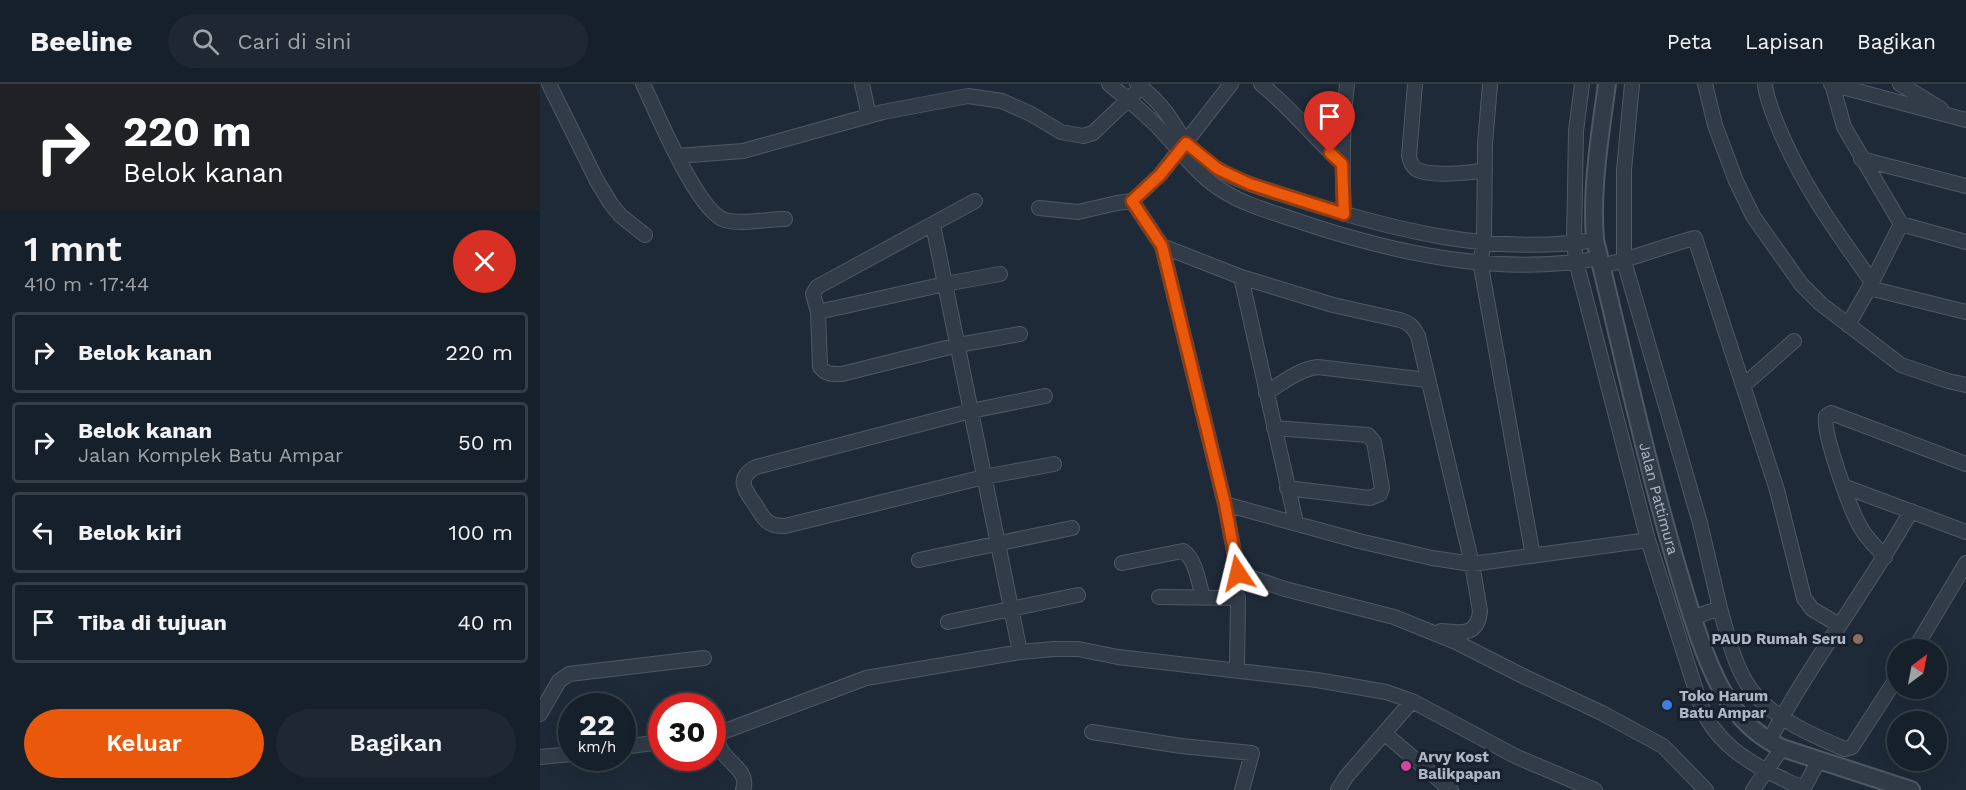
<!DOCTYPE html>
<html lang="id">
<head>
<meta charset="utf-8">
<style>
	body { margin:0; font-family:"Work Sans",sans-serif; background:#1f2832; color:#f1f3f6; height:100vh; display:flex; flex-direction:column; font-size:22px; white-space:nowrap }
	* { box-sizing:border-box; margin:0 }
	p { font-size:20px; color:#9ea3a8 }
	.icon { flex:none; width:33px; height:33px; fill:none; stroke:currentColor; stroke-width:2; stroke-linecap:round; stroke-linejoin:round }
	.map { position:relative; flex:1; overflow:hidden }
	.side { display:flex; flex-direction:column; background:#16202a; width:540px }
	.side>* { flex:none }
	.banner { background:#202124; color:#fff; overflow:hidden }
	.needle { width:39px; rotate:32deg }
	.tools { position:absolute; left:1347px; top:555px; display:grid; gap:12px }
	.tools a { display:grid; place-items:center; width:60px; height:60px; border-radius:50%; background:#16202a; box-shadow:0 6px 24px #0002,0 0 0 2px #353e47; font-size:30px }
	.speed { position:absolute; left:18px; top:609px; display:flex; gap:12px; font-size:30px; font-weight:700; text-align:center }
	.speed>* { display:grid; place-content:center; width:78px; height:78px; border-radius:50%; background:#16202a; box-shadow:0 6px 24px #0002,0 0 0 2px #353e47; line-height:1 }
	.speed small { font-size:15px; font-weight:400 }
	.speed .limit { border:9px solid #d22; background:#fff; color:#111 }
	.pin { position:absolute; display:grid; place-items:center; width:51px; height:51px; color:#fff; margin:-62px -26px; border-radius:50% 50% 50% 0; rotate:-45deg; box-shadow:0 0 6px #0007 }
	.pin .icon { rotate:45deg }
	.me { position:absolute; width:66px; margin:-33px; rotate:350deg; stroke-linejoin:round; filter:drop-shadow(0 0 4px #0008) }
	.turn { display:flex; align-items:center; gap:21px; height:126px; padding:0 24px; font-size:27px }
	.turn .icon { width:78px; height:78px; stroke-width:2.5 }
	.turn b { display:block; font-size:42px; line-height:51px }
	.round { display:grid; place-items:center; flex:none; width:63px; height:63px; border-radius:32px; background:#1f2832 }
	.overview { display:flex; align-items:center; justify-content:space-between; height:102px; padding:0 24px }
	h1 { font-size:36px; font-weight:600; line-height:45px }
	.button { display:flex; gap:12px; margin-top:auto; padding:12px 24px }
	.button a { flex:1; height:69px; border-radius:36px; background:#ea580c; color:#fff; font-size:24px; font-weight:600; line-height:69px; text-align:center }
	.button a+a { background:#1f2832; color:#f1f3f6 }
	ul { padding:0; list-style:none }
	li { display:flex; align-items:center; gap:18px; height:81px; margin:0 12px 9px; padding:0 12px; border:3px solid #353e47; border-radius:6px }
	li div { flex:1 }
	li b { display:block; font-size:22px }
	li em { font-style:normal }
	header { display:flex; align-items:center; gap:36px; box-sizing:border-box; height:84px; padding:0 30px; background:#16202a; border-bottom:2px solid #353e47 }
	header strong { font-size:28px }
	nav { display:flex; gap:33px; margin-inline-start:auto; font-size:21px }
	.search { width:420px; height:54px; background:#1f2832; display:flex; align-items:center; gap:15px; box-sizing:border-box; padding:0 21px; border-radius:33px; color:#9ea3a8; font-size:22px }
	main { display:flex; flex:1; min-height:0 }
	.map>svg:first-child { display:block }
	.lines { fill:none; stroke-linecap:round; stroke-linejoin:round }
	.minor-casing { stroke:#4f5966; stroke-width:16 }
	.tertiary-casing { stroke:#4f5966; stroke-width:20 }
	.minor { stroke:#323c48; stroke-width:14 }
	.tertiary { stroke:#323c48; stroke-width:16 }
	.route-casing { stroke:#983908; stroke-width:15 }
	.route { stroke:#ea580c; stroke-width:10 }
	.education-dot { fill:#8d6e63; stroke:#18212d; stroke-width:2 }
	.shop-dot { fill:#3f7fe0; stroke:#18212d; stroke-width:2 }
	.hotel-dot { fill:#d1479c; stroke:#18212d; stroke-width:2 }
	.labels { text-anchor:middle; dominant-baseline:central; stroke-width:6; stroke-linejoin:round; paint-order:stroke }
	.street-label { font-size:15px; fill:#acb6c5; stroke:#18212d }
	.poi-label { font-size:15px; font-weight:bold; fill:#acb6c5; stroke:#18212d; text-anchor:start }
</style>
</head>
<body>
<header>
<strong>Beeline</strong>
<div class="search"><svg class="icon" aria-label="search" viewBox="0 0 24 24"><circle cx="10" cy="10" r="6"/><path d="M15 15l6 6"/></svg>Cari di sini</div>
<nav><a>Peta</a><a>Lapisan</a><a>Bagikan</a></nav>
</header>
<main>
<section class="side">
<div class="banner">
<div class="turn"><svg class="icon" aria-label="right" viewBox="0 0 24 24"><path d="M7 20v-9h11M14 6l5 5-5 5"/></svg><div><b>220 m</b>Belok kanan</div></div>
</div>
<div class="overview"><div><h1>1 mnt</h1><p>410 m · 17:44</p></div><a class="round" style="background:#d93025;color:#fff"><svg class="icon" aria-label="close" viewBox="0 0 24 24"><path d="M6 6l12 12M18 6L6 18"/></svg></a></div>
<ul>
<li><svg class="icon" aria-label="right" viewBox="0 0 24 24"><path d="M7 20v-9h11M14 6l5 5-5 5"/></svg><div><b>Belok kanan</b></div><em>220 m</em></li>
<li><svg class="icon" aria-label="right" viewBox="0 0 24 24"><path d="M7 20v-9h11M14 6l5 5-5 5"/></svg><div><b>Belok kanan</b><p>Jalan Komplek Batu Ampar</p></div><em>50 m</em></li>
<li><svg class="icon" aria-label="left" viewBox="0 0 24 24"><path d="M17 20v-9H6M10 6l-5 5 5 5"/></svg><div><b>Belok kiri</b></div><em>100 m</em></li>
<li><svg class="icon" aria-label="arrive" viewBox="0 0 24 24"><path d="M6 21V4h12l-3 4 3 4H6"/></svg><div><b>Tiba di tujuan</b></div><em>40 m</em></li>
</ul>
<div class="button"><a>Keluar</a><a>Bagikan</a></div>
</section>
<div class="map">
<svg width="1426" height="706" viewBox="0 0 1426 706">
	<rect width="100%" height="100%" fill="#1e2a38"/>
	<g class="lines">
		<defs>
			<path id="minor" d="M9 0 57 97 71 120 81 132 105 151
				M103 0C116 27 158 129 185 136 200 141 228 135 245 135
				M322 0 329 32
				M569 0C585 13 602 27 617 42 639 64 657 92 685 108 705 121 738 130 761 138 854 169 961 193 1060 174
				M597 0C612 11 624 24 634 40 638 46 642 54 647 59 655 68 668 79 678 85 703 100 732 107 759 116 854 146 955 172 1055 156
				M721 0C751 24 774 54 802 79
				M875 0 869 72C870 77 872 82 876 85 889 93 931 89 945 86
				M950 0 945 60 944 160 940 177 993 472
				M1042 0 1036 47 1034 159 1036 177 1108 456 1160 619C1173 656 1205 677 1239 693 1248 697 1256 703 1265 702L1279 676
				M1092 0 1084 86V177L1160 439 1180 524 1152 534
				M1165 0 1175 41 1196 97 1213 132 1261 200 1281 220 1361 281 1408 297 1426 301
				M1225 0C1226 13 1232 27 1237 40 1261 99 1295 146 1332 198
				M1291 0 1426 36
				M1292 0 1304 43 1361 140 1426 158
				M1360 0 1401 25
				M137 72 203 67 343 28 428 12 462 17 491 30 521 48 543 52 553 49 594 10
				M1321 75 1426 102
				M592 117 620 91 691 0
				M499 124 538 128 577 119 592 117 622 162 685 420 698 489 745 505 854 533 916 558 985 593 1062 629 1123 662 1166 706
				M804 130C802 87 802 43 807 0
				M393 141 480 568
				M622 162 701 193 793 221 860 236C869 239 873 242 878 252L932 480 940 527C938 552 921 549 901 547
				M1061 182C1093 175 1123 162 1155 154L1237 406 1264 514 1272 525 1299 541
				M460 190 405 200 278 228 280 283C287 291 292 290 302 290L418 261 480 250
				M701 193 756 439
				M1329 204 1426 228
				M278 228 273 210 277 203 435 117
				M1308 241 1329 204 1361 140
				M1204 301 1254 257
				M726 309C742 299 759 285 778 283L887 296
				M505 312 431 327 216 383C194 395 206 407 216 422 219 427 223 434 227 437 232 442 239 442 245 442L444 393 514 380
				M734 344 828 351 834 358 842 404 840 410 830 414 747 404
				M1303 402 1426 448
				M685 420 819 457 892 474 932 480 1108 456
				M1345 473C1337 464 1327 455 1321 444 1311 428 1282 348 1286 332L1291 329 1426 380
				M379 476 532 444
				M582 479 643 467C656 475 659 500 663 514
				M619 513 698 514 697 586
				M1180 524C1187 549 1193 576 1206 598 1225 631 1271 651 1305 665L1312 663 1358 592
				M408 538 538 511
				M1374 566 1426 479
				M0 630 19 597 29 590 164 574
				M552 648 641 662 712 669 702 706
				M844 649 911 706
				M172 652 326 594 480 568 514 565H538L578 573 777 596 846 608 872 617 977 673 1055 706
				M175 652C177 658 180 665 184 670 193 682 209 689 203 706
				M1229 657C1271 577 1327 506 1371 427
				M82 663 122 658
				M0 673 32 670
				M798 706 806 693 872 617
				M1213 706 1242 664"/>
			<g id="tertiary">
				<path id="s1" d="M1067 0C1060 51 1051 104 1055 156 1082 266 1106 378 1138 486 1150 527 1167 586 1191 621 1205 640 1221 654 1242 664L1371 706"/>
			</g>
		</defs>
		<!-- minor casing -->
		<use href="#minor" class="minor-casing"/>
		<!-- tertiary casing -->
		<use href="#tertiary" class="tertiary-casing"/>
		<!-- minor -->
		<use href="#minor" class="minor"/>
		<!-- tertiary -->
		<use href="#tertiary" class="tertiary"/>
	</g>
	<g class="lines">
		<defs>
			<path id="route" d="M698 489 685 420 622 162 592 117 620 91 646 59 678 85 710 100 804 130 802 80 790 69"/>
		</defs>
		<!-- route casing -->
		<use href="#route" class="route-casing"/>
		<!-- route -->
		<use href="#route" class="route"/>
	</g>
	<!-- markers -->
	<circle class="education-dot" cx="1318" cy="555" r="6"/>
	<circle class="shop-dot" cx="1127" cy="621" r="6"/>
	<circle class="hotel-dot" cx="866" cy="682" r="6"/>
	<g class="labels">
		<!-- street labels -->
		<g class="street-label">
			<text stroke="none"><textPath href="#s1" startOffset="423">Jalan Pattimura</textPath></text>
		</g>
		<!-- poi labels -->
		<g class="poi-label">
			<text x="1306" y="555" text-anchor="end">PAUD Rumah Seru</text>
			<text x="1139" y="612">Toko Harum<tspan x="1139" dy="17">Batu Ampar</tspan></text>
			<text x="878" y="673">Arvy Kost<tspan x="878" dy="17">Balikpapan</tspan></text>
		</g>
	</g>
</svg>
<div class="tools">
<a><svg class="needle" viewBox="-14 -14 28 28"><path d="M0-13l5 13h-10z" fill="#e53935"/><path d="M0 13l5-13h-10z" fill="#9ea3a8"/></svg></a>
<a><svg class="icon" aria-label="search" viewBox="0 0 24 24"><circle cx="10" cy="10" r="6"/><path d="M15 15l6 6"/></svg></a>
</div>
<div class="speed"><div>22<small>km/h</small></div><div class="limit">30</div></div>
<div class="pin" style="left:790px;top:69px;background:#d93025"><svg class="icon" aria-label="arrive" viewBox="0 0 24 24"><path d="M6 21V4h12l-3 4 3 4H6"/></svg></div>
<svg class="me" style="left:698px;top:489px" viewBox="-20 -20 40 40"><path d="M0-17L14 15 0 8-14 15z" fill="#ea580c" stroke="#fff" stroke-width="4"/></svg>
</div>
</main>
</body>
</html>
